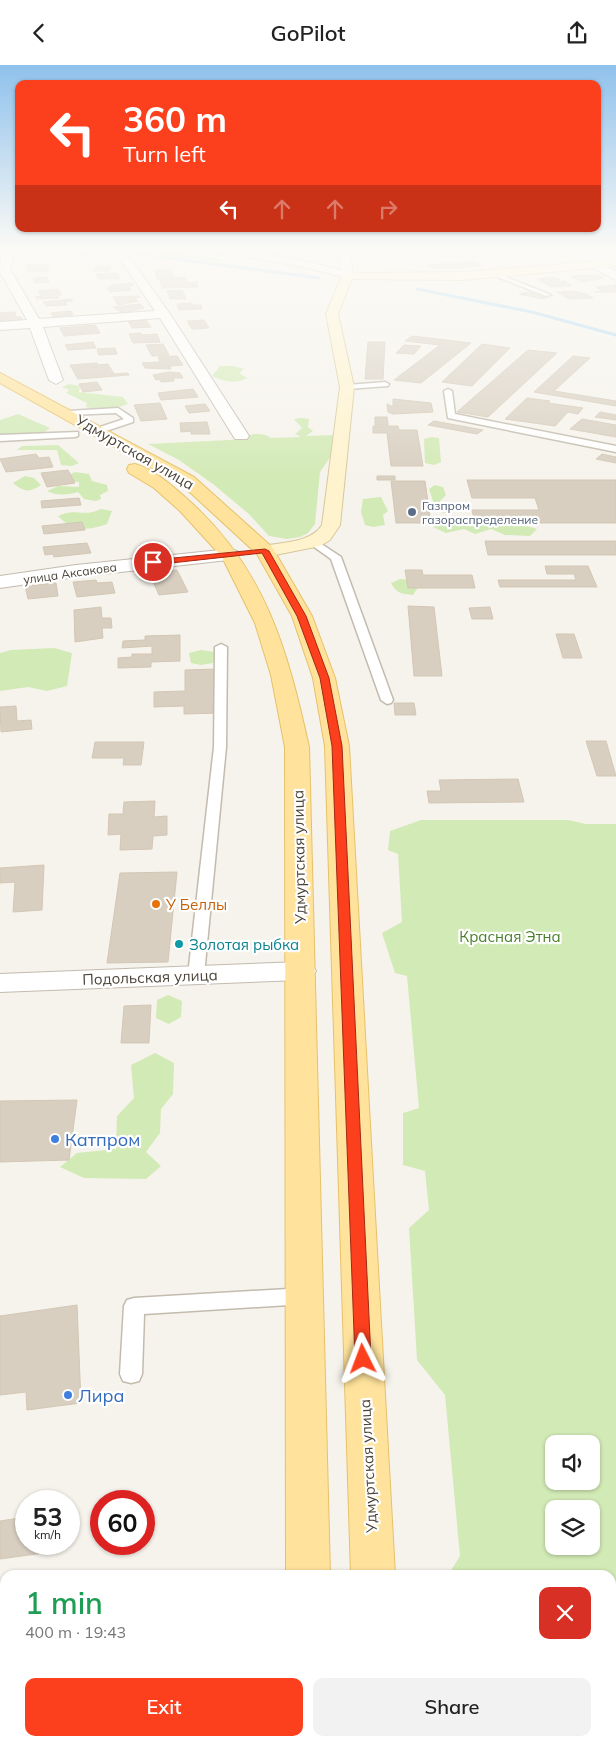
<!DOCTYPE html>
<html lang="en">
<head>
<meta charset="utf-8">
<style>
	body { margin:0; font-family:Mulish,sans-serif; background:#f2f2f2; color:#222; height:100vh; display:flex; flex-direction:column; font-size:19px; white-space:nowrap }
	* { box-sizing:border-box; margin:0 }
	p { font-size:16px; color:#767676 }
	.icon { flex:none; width:28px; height:28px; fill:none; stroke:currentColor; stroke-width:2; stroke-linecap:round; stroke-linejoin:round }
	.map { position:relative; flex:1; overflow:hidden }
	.sheet { position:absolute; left:0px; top:1505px; width:616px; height:176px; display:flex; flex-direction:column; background:#fff; border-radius:15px 15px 0 0; box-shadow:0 1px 4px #0004 }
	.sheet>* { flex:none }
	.banner { position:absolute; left:15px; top:15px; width:586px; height:152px; border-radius:10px; box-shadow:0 1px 4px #0004; background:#fc3f1d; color:#fff; overflow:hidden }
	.tools { position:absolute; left:545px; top:1370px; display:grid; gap:10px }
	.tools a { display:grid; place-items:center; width:55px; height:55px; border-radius:10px; background:#fff; box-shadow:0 1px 4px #0004; font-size:25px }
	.speed { position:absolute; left:15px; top:1425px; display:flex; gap:10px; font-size:25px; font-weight:700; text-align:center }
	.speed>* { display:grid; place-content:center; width:65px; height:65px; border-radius:50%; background:#fff; box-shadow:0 1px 4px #0004; line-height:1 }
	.speed small { font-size:12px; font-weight:400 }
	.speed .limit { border:8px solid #d22; background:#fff; color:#111 }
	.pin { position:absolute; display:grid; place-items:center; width:42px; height:42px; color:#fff; margin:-21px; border:2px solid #fff; border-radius:50%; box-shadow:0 1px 5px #0007 }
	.me { position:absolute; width:55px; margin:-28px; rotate:357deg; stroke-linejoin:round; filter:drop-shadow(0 0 4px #0008) }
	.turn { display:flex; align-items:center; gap:18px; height:105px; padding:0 25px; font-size:22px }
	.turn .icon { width:65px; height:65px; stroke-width:2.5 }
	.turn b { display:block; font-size:35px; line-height:42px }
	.lanes { display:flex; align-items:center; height:48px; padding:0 25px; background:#0003; justify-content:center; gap:25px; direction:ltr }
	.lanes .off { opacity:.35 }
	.round { display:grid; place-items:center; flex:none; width:52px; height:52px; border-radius:10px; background:#f2f2f2 }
	.overview { display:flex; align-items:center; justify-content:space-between; height:85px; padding:0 25px }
	h1 { font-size:30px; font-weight:600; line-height:38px; color:#1e9e55 }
	.action { display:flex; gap:10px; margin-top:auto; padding:10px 25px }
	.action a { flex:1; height:58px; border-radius:10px; background:#fc3f1d; color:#fff; font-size:20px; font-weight:600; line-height:58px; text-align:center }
	.action a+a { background:#f2f2f2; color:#222 }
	header { display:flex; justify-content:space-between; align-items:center; height:65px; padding:0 25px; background:#fff; font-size:22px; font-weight:600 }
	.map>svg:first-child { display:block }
	.green { fill:#d2eab5; fill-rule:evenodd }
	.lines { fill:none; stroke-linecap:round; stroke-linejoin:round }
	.stream { stroke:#a9d4f2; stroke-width:3 }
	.building { fill:#d8cfc1; stroke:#d3c7b4 }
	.lane-casing { stroke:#c2bbae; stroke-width:3 }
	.street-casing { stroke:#c2bbae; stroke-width:2 }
	.secondary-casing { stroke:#d6c79b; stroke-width:2 }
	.primary-casing { stroke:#e6c16a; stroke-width:2 }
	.lane { fill:#fff; fill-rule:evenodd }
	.street { fill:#fff; fill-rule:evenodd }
	.secondary { fill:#fff3cd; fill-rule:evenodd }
	.primary { fill:#ffe39c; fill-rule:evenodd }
	.route { fill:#fc3f1d; stroke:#a42913 }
	.service-dot { fill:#5c6f8a; stroke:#fff; stroke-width:2 }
	.food-dot { fill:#e8710a; stroke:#fff; stroke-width:2 }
	.culture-dot { fill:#0f9aa8; stroke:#fff; stroke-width:2 }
	.shop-dot { fill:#3f7fe0; stroke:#fff; stroke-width:2 }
	.labels { text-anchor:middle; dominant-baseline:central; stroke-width:4.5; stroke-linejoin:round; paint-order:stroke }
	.far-service-label { font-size:12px; fill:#4e5e75; stroke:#fff; text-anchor:start }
	.far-street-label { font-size:12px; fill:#4b4439; stroke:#fff }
	.street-label { font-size:15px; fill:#4b4439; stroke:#fff }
	.food-label { font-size:15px; fill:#c56008; stroke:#fff; text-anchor:start }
	.park-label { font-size:15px; fill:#4a7f2a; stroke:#fff }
	.culture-label { font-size:15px; fill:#0d838f; stroke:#fff; text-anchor:start }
	.near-shop-label { font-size:18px; fill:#366cbe; stroke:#fff; text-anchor:start }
</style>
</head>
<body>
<header><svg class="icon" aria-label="back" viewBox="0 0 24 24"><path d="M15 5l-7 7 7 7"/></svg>GoPilot<svg class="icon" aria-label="share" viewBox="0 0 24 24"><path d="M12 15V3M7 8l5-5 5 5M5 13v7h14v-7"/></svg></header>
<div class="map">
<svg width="616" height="1681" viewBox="0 0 616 1681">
	<rect width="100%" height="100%" fill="#f6f3ec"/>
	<!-- green -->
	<path class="green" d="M154 182 197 186 185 187 181 190 218 193 221 196 175 193 148 186 147 183Z
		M220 301H233L244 304 239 308 247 313C236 319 223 317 212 311Z
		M69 319 80 321 79 327 123 332 128 339C114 344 101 346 86 342L87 338 66 328 69 325 62 322Z
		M18 349 50 363 43 368 0 371V355Z
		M301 353 309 354 308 362 313 366 306 371 335 370 331 391 320 407 315 459 308 468 300 472 287 474 269 471 249 449 213 419 179 395 148 379 249 374 246 372C254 368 262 368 270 372L268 373 301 372 295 369 302 363 294 354Z
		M431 372 439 373 441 397 434 400 425 398 424 374Z
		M58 380 79 398 72 401 61 400 57 385H17L22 381Z
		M75 407 89 409 92 416 107 420 108 426 100 430 101 434 96 436 84 434 78 427C69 430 56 431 47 426L58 421 79 422V417L69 416 67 411Z
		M25 411 34 413 41 420C29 428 24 427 13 418Z
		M435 420 443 422 446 430 439 437 452 442 445 448 433 445V436L429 424Z
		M381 432 388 446 383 450 385 460 373 462 365 460 361 447 363 434Z
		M101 444 112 446 107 459C87 466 74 467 58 451 76 442 82 453 101 444Z
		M442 458 460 460 469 458 486 461 523 460 537 464 530 471 505 470 491 464 475 469 464 464 446 468 433 462Z
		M400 514 412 515 419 521 413 530C402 529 396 528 391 518Z
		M54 583 72 588 67 621 47 626 28 622 0 626V588L11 585Z
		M201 585 214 587 213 598 201 600 191 598 189 588Z
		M421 755H568L586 759H616V1681H477V1676H611V1510H452V1504L460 1491 445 1330 417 1295 409 1163 429 1145 425 1106 403 1100V1048L419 1043 407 911 395 908 382 868 402 857 398 789 388 785 390 766ZM554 1379H591V1416H554ZM554 1444H591V1481H554Z
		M168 930 182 936 181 952 169 959 156 953 157 935Z
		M155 988 174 998 173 1029 161 1044 160 1068 146 1087 161 1101 146 1114 84 1113 60 1102 77 1088 116 1084 117 1051 134 1033 131 1000Z"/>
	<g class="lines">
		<!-- stream -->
		<path class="stream" d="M0 184 85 189 113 187
			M131 188 319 213
			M417 224 532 247 616 270"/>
	</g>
	<!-- building -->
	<path class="building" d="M214 182H229L231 183 224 184 236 189 214 190 208 184H216Z
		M476 196 482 201 436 204 429 200Z
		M47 199 49 206 28 207 27 200Z
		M97 201H112L109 206H94Z
		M171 204 173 212 187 213 157 214 155 205Z
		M117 208 120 214H99L96 209Z
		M598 210 604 213 582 217 571 211Z
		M47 212 49 217 35 218 33 213Z
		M555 212 560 215 555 216 557 217 564 216 572 221 551 222 537 214Z
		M186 214 187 218 197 217 198 222 162 223 160 215Z
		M132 218 134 220 128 221 131 225 110 227 107 223 112 222 111 220Z
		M616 220V226H612L615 227H594H604L596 222Z
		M58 224 62 230H57L59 233 37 234 35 232 42 231 38 226Z
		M182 225 186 234H170L167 226Z
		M575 226 586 229 593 233 569 234 557 227Z
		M529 227 538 230 549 232 542 234 519 229Z
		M138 231 140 232 135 233 138 236 118 240 113 232Z
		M71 234 73 236 65 237 67 240 46 241 43 237Z
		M192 238 193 240H201L202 244 179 245 177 239Z
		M140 239 144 243 123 248 113 242Z
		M71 246 73 250 53 252 51 248Z
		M15 247 16 252H21L22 255 0 257V248Z
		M146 255 151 262 132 263 128 256Z
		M204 255 209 263 192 264 187 256Z
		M95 260 100 268 64 271 60 263Z
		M141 268V270L157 269 160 277 133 278 129 269Z
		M412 271 471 278 421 318 394 315 440 280 405 276Z
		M93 277 96 283 68 285 65 280Z
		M368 277H385L383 314H365Z
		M163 279 169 290 152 291 146 280Z
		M482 279 510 283 472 321 442 317Z
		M404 280 421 281 414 289 396 288Z
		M115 283 117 289 99 290 97 284Z
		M528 285 557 288 488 352 457 347Z
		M177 291 183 300 170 301 171 304 145 303 142 298 160 297 158 292Z
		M573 291 590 293 554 326 616 336V341L534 327Z
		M97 298 98 300 108 299 114 309 128 308 129 310 78 314 70 300Z
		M169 307 180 308 183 313H173L174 316 161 317 159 314 156 315 153 310Z
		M97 317 102 325 83 327 79 319Z
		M193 324 198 332 161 335 158 328Z
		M527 333 550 336 548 338 583 343 578 349 568 347 555 361 505 354Z
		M393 334 431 338 433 347 393 349 388 347 387 339 391 341H398L393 340Z
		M160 338 167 354 141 356 134 340Z
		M205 339 210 346 189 348 185 341Z
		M600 347 616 350V355L595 352Z
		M375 352H387L388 360H375Z
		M582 354 616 360V372L570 364Z
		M434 356 483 365 477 369 428 360Z
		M207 357 210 369H191V366L181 367 180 358Z
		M373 361H398L399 365H417L423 401H391L387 368H373Z
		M36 389 39 393 49 392 53 402 6 407 0 394Z
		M602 389 616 392V398L596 394Z
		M68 405 75 418 47 422 41 408Z
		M377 411H395V415H377Z
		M467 415H616V458H475L472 445H539L535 433H472Z
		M391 416H425L431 458H396Z
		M79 433 81 440 42 443 41 436Z
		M82 457 85 465 44 469 42 461Z
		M485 476H616V490H488Z
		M87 478 91 488 54 492 53 489 45 490 43 482Z
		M545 501H588L597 522H500L498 515H576L574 509H547Z
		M177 505 188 527 159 530 149 508Z
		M405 505H422L423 510H472L475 523H408Z
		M96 515 97 518 112 517 115 528 77 532 73 517Z
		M56 518 58 531 28 534 25 521Z
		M408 541 434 542 442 611H414Z
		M101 542 102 553H111L112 563H102L103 573 75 577 74 545Z
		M490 542 493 554H472L469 543Z
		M556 569H574L582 593H563Z
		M180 570V596L151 597V602L118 603V593L132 592V589H152V581L122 583 123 576 145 575V571Z
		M217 604 218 648 184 649V641L154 642V627L185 626V605Z
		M394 638H414L416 650H395Z
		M16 641 17 656 31 655 32 664 1 667 0 642Z
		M586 676H606L616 711H597Z
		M95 677H144L141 700H123L124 693H92Z
		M518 714 524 737 429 738 427 726H441L439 715Z
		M155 736 154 752 167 751V770L153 771 152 784 120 785 121 769 108 770 109 749H123L124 737Z
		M44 800 42 845 13 847 15 817 0 818V803Z
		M177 807 168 897 107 898 120 808Z
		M151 940 149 978H121L124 941Z
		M77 1035 69 1095 0 1097V1036Z
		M77 1240 81 1338 27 1345 26 1327 0 1330V1251Z
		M26 1452V1479H51V1487L0 1494V1456Z"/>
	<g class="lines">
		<defs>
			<path id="lane" d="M492 208H496L551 230 546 231 492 210Z
				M385 317 389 319 388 321 347 324 343 322 347 320Z
				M448 324 452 326 455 349 616 381V387L448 353 444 326Z
				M118 343 133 353V357L100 368 97 367V363L124 354 116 348 68 350 64 348 68 346Z
				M78 367V371L75 372 0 376V370Z
				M314 474 341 492 393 635 391 638 387 639 381 635 331 494 310 479V475Z
				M221 579 227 582 226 682 204 910 202 914H190L188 910 214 682 215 582Z
				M305 1223 312 1225 315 1231 312 1237 305 1239 144 1249 142 1309 139 1316 131 1318 123 1316 120 1309 124 1241 127 1235 134 1233Z"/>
			<path id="street" d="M112 182H122L170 249 249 371 247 374H235L160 253 43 262 63 315 56 319 49 315 30 263 0 265V257L27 255 0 207 1 192 7 189 13 192 10 204 39 254 155 246Z
				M235 182H246L253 187 300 195 341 205 340 182H350L353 210 347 213 300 201 246 192Z
				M594 196 616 206V215L590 201 588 199Z
				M230 484 237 486 239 490 237 494 76 512 0 523V511L76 500Z
				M301 897 311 899 316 906 311 913 301 915 0 927V909Z"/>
			<path id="secondary" d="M616 195V201L463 215 352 214 338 249 354 322 340 460 330 475 320 481 265 492 258 490 256 486 258 482C279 477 310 479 322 460L340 322 326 249 343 208 463 207Z"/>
			<path id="primary" d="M0 308 194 412 272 482 312 551 335 613 349 681 395 1510H351L325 681 313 613 292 551 257 489 182 420 0 318Z
				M135 399C154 404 171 420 185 432 265 502 287 583 309 682L330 1510H286L285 682 271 610 255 558 222 492 180 446 154 423 129 408 127 404 129 400Z
				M286 1676H334V1681H286Z
				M356 1676H404L405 1681H357Z"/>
		</defs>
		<!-- lane casing -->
		<use href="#lane" class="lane-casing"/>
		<!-- street casing -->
		<use href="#street" class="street-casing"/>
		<!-- secondary casing -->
		<use href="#secondary" class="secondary-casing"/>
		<!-- primary casing -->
		<use href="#primary" class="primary-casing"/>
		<!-- lane -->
		<use href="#lane" class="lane"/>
		<!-- street -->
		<use href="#street" class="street"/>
		<!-- secondary -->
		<use href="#secondary" class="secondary"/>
		<!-- primary -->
		<use href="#primary" class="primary"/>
	</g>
	<!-- sky -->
	<linearGradient id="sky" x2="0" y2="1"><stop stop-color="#8fc1ec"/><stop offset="0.44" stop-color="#fbfaf6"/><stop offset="1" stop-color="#fbfaf6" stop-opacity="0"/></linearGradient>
	<rect width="616" height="417" fill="url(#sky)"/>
	<!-- route -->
	<path class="route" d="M265 484 269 486 306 551 329 613 342 681 371 1294 369 1299 363 1301 358 1299 355 1294 332 681 320 613 297 551 262 488 153 500 149 497 153 495Z"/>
	<!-- markers -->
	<circle class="service-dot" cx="412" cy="447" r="5"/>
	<circle class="food-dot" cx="156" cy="839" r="5"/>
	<circle class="culture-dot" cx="179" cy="879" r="5"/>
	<g class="shop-dot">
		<circle cx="55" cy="1074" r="5"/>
		<circle cx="68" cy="1330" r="5"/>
	</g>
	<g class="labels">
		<!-- far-service labels -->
		<g class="far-service-label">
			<text x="422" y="440">Газпром<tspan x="422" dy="14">газораспределение</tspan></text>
		</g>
		<!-- far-street labels -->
		<g class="far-street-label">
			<text transform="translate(70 508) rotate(-8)">улица Аксакова</text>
		</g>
		<!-- street labels -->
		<g class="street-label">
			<text transform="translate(135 387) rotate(30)">Удмуртская улица</text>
			<text transform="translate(299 792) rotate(-91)">Удмуртская улица</text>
			<text transform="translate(150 912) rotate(-2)">Подольская улица</text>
			<text transform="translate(368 1401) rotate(-93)">Удмуртская улица</text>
		</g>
		<!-- food labels -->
		<g class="food-label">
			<text x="166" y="839">У Беллы</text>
		</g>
		<!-- park labels -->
		<g class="park-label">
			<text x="510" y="871">Красная Этна</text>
		</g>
		<!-- culture labels -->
		<g class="culture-label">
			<text x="189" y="879">Золотая рыбка</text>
		</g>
		<!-- near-shop labels -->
		<g class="near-shop-label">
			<text x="65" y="1074">Катпром</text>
			<text x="78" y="1330">Лира</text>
		</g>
	</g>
</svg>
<div class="tools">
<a><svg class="icon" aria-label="sound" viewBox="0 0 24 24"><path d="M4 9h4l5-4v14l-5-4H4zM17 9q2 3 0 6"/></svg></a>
<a><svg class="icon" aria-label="layers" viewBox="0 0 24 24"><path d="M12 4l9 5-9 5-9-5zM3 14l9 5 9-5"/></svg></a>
</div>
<div class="speed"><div>53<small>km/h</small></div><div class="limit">60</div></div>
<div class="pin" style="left:153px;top:497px;background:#d93025"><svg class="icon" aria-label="arrive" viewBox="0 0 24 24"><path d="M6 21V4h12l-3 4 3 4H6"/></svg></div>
<svg class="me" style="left:363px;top:1294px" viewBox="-20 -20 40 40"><path d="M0-17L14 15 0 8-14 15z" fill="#fc3f1d" stroke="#fff" stroke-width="4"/></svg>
<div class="banner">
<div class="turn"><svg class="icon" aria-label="left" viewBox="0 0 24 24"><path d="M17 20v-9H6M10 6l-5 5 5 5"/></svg><div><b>360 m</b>Turn left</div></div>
<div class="lanes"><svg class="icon" aria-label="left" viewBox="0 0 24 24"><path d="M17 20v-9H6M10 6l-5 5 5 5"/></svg><svg class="icon off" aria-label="ahead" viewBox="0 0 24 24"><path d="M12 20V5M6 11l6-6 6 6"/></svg><svg class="icon off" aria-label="ahead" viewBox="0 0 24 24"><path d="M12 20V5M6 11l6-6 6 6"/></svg><svg class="icon off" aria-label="right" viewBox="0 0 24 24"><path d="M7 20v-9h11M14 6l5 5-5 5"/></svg></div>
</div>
<section class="sheet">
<div class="overview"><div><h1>1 min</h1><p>400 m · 19:43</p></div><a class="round" style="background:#d93025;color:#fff"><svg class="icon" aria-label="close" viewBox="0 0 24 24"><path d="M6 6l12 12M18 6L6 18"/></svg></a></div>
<div class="action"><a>Exit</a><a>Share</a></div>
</section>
</div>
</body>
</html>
